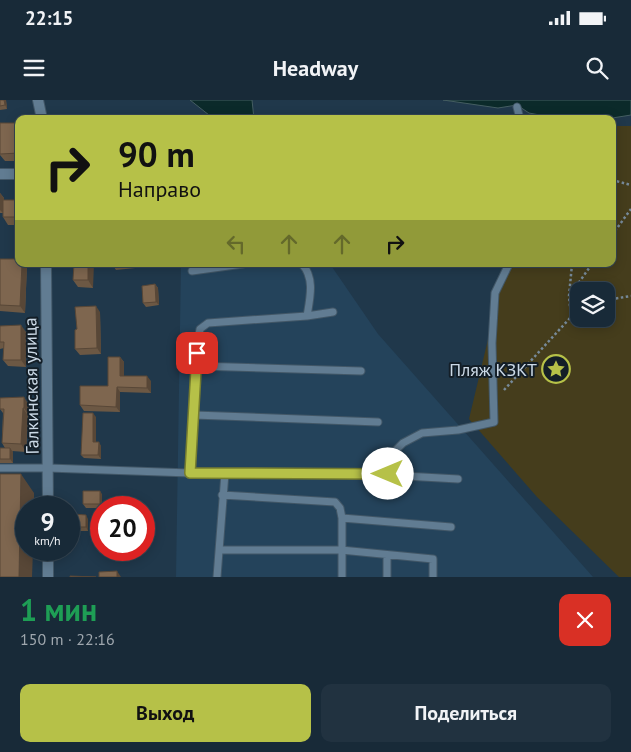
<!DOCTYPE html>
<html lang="ru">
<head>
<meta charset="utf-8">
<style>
	body { margin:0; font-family:"PT Sans",sans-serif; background:#213240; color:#f1f3f6; height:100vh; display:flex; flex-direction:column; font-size:19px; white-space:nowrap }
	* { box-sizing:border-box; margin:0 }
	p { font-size:16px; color:#9fa7ae }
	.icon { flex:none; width:28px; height:28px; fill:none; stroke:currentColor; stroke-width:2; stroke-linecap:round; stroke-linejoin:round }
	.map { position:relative; height:477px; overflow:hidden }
	.side { display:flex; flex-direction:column; background:#182a38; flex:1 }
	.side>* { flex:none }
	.guide { position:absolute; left:15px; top:15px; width:601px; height:152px; border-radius:10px; box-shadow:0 2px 12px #0003,0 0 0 1px #364653; background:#b6c148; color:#111; overflow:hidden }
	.fabs { position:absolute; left:570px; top:182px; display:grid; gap:10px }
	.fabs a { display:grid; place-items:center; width:45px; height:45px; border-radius:10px; background:#182a38; box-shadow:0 2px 12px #0003,0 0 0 1px #364653; font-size:25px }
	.speed { position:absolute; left:15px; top:396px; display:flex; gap:10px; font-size:25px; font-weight:700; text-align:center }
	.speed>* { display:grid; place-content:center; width:65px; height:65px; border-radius:50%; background:#182a38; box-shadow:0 2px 12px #0003,0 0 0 1px #364653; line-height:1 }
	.speed small { font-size:12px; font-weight:400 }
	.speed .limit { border:8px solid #d22; background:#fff; color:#111 }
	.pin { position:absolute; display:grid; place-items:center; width:42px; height:42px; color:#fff; margin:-21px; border-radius:10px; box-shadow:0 2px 8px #0006 }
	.me { position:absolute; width:55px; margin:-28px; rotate:270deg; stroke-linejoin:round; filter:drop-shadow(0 0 4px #0008) }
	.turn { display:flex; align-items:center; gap:18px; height:105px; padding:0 20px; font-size:22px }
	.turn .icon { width:65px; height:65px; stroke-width:2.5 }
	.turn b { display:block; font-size:35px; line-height:42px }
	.lanes { display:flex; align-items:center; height:48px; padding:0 20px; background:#0003; justify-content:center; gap:25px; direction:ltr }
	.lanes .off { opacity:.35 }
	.round { display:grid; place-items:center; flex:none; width:52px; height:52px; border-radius:10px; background:#213240 }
	.overview { display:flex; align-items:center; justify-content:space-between; height:85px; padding:0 20px }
	h1 { font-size:30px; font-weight:700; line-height:38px; color:#1e9e55 }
	.primary-button { display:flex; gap:10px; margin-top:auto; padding:10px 20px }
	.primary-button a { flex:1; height:58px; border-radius:10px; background:#b6c148; color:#111; font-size:20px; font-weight:700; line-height:58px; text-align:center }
	.primary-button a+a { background:#213240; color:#f1f3f6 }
	.status { display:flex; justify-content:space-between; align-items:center; height:35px; padding:0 25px; background:#182a38; direction:ltr }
	.status svg { height:14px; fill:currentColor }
	header { display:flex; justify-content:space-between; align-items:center; height:65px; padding:0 20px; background:#182a38; font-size:22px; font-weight:700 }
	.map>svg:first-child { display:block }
	.built { fill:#24435b }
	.sand { fill:#453d1c; fill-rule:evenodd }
	.water { fill:#0b2a2a; stroke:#455e62 }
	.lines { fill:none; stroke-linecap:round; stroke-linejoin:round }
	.service-casing { stroke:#425767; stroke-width:9 }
	.minor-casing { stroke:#425767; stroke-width:12 }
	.path { stroke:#778a9a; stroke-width:2.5; stroke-dasharray:2.5 2.5; stroke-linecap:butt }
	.service { stroke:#617c92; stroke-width:7 }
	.minor { stroke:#617c92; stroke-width:10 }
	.wall { fill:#6c5844 }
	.shaded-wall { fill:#584737 }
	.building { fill:#7e664f; stroke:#584737 }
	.route-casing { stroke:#767d2f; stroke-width:12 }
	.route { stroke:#b6c148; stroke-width:9 }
	.labels { text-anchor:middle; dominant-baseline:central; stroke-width:4; stroke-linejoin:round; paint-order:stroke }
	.poi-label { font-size:18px; fill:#cbd9e6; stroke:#131e27; text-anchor:end }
	.street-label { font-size:18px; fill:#cbd9e6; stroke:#131e27 }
</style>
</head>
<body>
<div class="status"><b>22:15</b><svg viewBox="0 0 49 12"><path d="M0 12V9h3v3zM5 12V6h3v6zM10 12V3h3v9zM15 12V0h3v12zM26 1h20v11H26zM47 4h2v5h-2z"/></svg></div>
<header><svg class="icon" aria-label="menu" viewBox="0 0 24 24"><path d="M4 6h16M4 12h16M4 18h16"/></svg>Headway<svg class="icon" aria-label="search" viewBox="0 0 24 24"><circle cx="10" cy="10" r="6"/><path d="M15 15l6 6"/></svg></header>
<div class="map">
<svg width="631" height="477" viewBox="0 0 631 477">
	<rect width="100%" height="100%" fill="#20384b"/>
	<!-- built -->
	<path class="built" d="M181 164H330L378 234 593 477H176Z"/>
	<!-- sand -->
	<path class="sand" d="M613 26H631V477H619L537 397 469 319 506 164H612ZM579 191H606V219H579Z"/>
	<!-- water -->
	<path class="water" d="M190 0H252L254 19H214Z
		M443 0H631V15L606 19H561L529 13 517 5 498 8Z"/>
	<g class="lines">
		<defs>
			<path id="service" d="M517 7 520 19
				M192 171 243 164
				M307 216 333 212
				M197 266 361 271
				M194 315 378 322
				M0 368H48L190 373 387 375 458 379
				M190 373 198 240 200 229 208 223 307 216C310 198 315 178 302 164
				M387 375 390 360 396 350 403 343 422 333 458 330 494 322 492 243 495 193 509 164
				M222 395 335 402 340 408 342 418V477
				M342 418 451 427
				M219 450H341L433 459V477
				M217 477 225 373
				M387 477V455"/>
			<path id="minor" d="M38 0 42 19
				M0 74H19
				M46 164 48 408
				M48 477V450"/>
		</defs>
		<!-- service casing -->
		<use href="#service" class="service-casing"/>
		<!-- minor casing -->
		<use href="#minor" class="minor-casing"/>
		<!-- path -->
		<path class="path" d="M612 80 631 85
			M612 135 631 109
			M570 195 592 164
			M606 200 631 196
			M571 217 579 213
			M504 290 571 217 569 196 572 164"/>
		<!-- service -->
		<use href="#service" class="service"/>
		<!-- minor -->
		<use href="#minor" class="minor"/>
	</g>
	<!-- wall -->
	<path class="wall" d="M0 0H6L7 9 0 10Z
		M0 23H19V61H5L0 55Z
		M0 93 4 98V100H19V125H8L3 117V103V113H0Z
		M0 159 19 164H26L27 165 25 213 0 211Z
		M74 164H93V188L78 187 73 180Z
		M112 164H145V167L116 170Z
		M155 184 158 188 159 205 146 207 143 203Z
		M100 212 101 254 80 255 75 249 77 229Z
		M0 226 26 232V267L8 266 3 260 4 248 0 249Z
		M120 257 124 262V276L151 281V293L120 292V312L84 311 80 305 108 286Z
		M29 305V316H28L26 352 12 351 13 352V363H0V348H5L2 343 3 313 0 309Z
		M96 317V342L101 346V359L84 358 81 355Z
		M102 394V408H86L83 404Z
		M88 419V431H75L73 427Z"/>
	<!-- shaded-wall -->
	<path class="shaded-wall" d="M4 0H6L7 9 5 5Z
		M0 93 4 98 3 113 0 110Z
		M22 164H26L27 165 25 213 20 206Z
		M88 164H94L93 188 88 180Z
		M155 184 158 188 159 205 156 202Z
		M96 206 100 212 101 254 97 248Z
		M21 225 26 232V267L21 260Z
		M120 257 124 262V281L120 276Z
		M147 276 151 281V293L147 288Z
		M117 287 120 292V312L116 307Z
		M24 297 29 305V316L24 308Z
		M23 308 28 316 26 352 21 344Z
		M93 313 96 317V346L93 342Z
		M99 342 101 346V359L98 355Z
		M10 348 13 352V363L10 359Z
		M21 374 34 393V408H26V450H33L32 477H19Z
		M100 391 102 394V408L100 404Z
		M86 415 88 419V431L86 427Z
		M117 471 121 477H117Z"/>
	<!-- building -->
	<path class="building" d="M0 0H4L5 5 0 6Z
		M0 23H19V53L0 54Z
		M3 100H19V117H3Z
		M0 159H19V164H22L20 206 0 205Z
		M74 164H88V180H73Z
		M155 184 156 202 143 203 142 186Z
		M96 206 97 248 75 249V230L77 229 75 207Z
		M21 225V260H3L4 242H0V226Z
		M108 257H120V276H147V288L117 287 116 307 80 305V286H108Z
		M24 297V308H23L21 344 2 343 4 309H0V298Z
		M83 313H93V342H99L98 355H81Z
		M0 348H10V359H0Z
		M0 374H21L19 477H0Z
		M83 391H100V404H83Z
		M73 414 86 415V427H73Z
		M117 471V477H99V472Z
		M70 476 96 477H70Z"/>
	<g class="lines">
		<defs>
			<path id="route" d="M197 253 190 373 388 374"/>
		</defs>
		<!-- route casing -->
		<use href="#route" class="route-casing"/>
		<!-- route -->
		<use href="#route" class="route"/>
	</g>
	<!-- icons -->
	<defs>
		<symbol id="sight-ring" viewBox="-11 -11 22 22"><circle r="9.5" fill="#131e27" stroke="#b6c148" stroke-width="1.5"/><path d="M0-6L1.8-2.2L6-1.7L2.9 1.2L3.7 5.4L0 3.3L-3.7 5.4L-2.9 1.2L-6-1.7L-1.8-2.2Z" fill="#b6c148"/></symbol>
	</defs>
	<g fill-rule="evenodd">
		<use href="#sight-ring" x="540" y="253" width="32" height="32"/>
	</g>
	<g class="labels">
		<!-- poi labels -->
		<g class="poi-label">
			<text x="537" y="269">Пляж КЗКТ</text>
		</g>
		<!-- street labels -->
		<g class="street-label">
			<text transform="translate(31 286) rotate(-91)">Галкинская улица</text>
		</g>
	</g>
</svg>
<div class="fabs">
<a><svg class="icon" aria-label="layers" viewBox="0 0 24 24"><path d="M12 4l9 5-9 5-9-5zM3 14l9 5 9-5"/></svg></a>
</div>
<div class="speed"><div>9<small>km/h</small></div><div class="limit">20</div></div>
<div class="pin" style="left:197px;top:253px;background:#d93025"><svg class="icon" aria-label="arrive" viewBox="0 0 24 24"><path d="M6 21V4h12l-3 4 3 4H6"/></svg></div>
<svg class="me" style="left:388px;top:374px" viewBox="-20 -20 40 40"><circle r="19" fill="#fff"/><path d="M0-13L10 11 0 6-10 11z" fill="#b6c148"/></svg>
<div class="guide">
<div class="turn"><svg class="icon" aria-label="right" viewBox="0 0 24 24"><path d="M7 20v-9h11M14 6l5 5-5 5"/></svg><div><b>90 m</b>Направо</div></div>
<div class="lanes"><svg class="icon off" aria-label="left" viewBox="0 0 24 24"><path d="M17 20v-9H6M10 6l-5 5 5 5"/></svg><svg class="icon off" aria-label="ahead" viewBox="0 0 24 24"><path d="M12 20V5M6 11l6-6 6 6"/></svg><svg class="icon off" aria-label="ahead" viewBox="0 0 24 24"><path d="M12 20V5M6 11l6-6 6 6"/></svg><svg class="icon" aria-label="right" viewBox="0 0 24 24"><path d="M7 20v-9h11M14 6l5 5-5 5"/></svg></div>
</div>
</div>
<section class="side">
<div class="overview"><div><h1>1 мин</h1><p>150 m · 22:16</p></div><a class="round" style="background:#d93025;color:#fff"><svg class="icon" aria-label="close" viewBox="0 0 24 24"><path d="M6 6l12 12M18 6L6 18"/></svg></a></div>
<div class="primary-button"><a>Выход</a><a>Поделиться</a></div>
</section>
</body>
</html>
